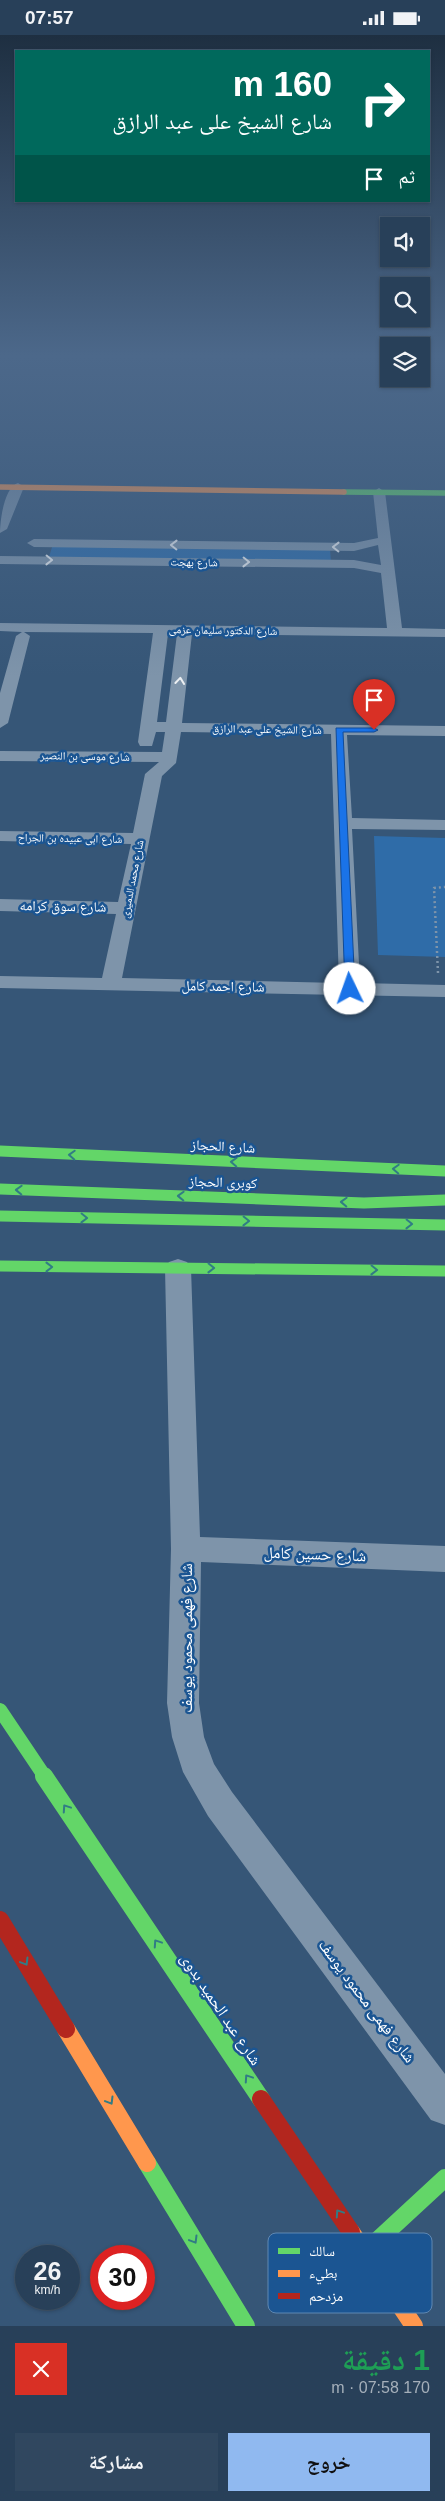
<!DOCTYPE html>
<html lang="ar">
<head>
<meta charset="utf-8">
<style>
	body { margin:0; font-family:Helvetica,"Noto Naskh Arabic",sans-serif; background:#30475f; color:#f1f3f6; direction:rtl; height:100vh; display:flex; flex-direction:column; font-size:19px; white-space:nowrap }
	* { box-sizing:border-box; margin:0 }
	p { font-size:16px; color:#a5afba }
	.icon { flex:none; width:28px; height:28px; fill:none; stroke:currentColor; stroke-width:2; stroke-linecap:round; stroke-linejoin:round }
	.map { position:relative; height:2291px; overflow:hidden; direction:ltr }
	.details { display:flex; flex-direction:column; background:#284059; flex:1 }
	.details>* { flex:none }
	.guide { position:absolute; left:15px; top:15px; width:415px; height:152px; border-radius:0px; box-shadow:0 1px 4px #0004,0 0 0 1px #44596f; direction:rtl; background:#00695c; color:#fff; overflow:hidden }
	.buttons { position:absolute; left:380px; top:182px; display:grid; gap:10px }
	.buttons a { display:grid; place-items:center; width:50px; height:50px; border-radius:0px; background:#284059; box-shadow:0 1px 4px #0004,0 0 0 1px #44596f; font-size:25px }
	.speed { position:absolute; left:15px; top:2210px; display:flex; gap:10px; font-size:25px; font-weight:700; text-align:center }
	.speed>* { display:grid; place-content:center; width:65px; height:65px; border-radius:50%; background:#284059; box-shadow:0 1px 4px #0004,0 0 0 1px #44596f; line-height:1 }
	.speed small { font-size:12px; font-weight:400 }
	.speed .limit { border:8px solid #d22; background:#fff; color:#111 }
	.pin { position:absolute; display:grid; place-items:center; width:42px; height:42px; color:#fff; margin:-51px -21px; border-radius:50% 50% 50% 0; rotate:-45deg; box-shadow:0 0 5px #0007 }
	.pin .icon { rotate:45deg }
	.me { position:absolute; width:55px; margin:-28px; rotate:357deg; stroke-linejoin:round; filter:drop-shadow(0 0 4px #0008) }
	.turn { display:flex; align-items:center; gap:18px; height:105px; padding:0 15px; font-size:22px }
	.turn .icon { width:65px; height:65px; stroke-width:2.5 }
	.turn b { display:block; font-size:35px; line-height:42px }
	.then { display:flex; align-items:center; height:48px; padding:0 15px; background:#0003; gap:10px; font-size:19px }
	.round { display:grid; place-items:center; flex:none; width:52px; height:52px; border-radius:0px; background:#30475f }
	.summary { display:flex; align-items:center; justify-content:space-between; height:85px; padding:0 15px }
	h1 { font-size:30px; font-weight:700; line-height:38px; color:#1e9e55 }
	.action { display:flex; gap:10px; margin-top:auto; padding:10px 15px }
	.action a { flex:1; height:58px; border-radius:0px; background:#90b9f0; color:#111; font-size:20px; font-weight:700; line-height:58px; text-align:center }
	.action a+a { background:#30475f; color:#f1f3f6 }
	.status { display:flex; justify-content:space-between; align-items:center; height:35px; padding:0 25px; background:#284059; direction:ltr }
	.status svg { height:14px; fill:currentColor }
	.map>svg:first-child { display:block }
	.green { fill:#2f6ca8 }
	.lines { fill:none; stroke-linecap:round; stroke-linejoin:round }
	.path { stroke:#7e94aa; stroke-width:2.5; stroke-dasharray:2 3; stroke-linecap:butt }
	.street { fill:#7e94aa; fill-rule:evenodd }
	.fast-far3 { stroke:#63d668; stroke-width:5.5 }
	.fast-far2 { stroke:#63d668; stroke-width:11 }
	.fast-far1 { stroke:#63d668; stroke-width:14 }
	.fast { stroke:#63d668; stroke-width:18 }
	.slow-far1 { stroke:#ff974d; stroke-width:5.5 }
	.slow { stroke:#ff974d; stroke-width:18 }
	.jam { stroke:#b3261e; stroke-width:18 }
	.oneway { stroke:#eceff2 }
	.oneway2 { stroke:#317c85 }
	.route { fill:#1a73e8; stroke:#114b97 }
	.labels { text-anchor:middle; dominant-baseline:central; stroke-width:5; stroke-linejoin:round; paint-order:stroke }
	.far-street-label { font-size:11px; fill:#fff; stroke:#1b5592 }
	.street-label { font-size:14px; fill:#fff; stroke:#1b5592 }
	.near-street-label { font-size:16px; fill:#fff; stroke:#1b5592 }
	.key { fill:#1b5592; stroke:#5f88b3; stroke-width:1 }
	.key-label { font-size:14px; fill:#fff }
</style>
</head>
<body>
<div class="status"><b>07:57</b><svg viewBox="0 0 49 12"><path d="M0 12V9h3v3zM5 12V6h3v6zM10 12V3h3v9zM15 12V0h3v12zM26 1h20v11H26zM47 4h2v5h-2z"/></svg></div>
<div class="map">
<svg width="445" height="2291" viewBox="0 0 445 2291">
	<rect width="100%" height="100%" fill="#365677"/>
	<!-- green -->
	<path class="green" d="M53 509 330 514 331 527 49 522Z
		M374 801 445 803V922L378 920Z"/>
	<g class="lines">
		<!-- path -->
		<path class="path" d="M438 938 434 853 445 852"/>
		<!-- street -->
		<path class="street" d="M18 448 24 452 7 494 0 498C0 486 4 452 18 448Z
			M379 453 385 457 402 593 445 594V602L192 599 182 688 445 691V701L347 700 352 783 445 785V795L352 794 360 948 445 950V962L0 953V941L102 943 116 879 0 876V864L118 867 131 809 0 806V796L133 798 145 739 159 727 0 726V716L162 717 165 697H156L152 711H140L138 707 153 598 24 597 30 601 8 688 0 693V658L16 601 22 597 0 596V588L387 593 381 538 354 533 0 529V521L354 525 381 530 378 510 354 516 34 512 27 508 34 504 354 508 378 503 373 457ZM168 599H177L166 687H157ZM181 697 331 699 339 948 122 943 162 741 176 728Z
			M178 1224 187 1227 191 1233 200 1502 445 1511V1537L201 1527 199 1668 204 1702 214 1729 232 1757 445 2039V2090L431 2085 208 1781 183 1737 172 1702 167 1668 171 1514 165 1233 169 1227Z"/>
		<!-- fast-far3 -->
		<path class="fast-far3" d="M344 457 445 458"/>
		<!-- fast-far2 -->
		<path class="fast-far2" d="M0 1116 445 1136
			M0 1154 364 1168 445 1165
			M0 1181 445 1190
			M0 1231 445 1236"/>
		<!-- fast-far1 -->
		<path class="fast-far1" d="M0 1675 45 1742"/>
		<!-- fast -->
		<path class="fast" d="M44 1741 261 2064
			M147 2128 246 2291
			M365 2217 445 2143"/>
		<!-- slow-far1 -->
		<path class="slow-far1" d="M0 452 344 457"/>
		<!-- slow -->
		<path class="slow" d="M66 1994 147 2128
			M351 2197 414 2291"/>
		<!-- jam -->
		<path class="jam" d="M0 1885 66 1994
			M261 2064 351 2197"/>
	</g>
	<!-- one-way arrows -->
	<defs><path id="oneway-chevron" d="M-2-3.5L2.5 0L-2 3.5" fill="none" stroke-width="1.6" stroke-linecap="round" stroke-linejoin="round" transform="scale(1.25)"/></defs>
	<g class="oneway">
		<use href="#oneway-chevron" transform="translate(174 510) rotate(-179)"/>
		<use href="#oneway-chevron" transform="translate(336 512) rotate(-179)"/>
		<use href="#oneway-chevron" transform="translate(49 525) rotate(1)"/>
		<use href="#oneway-chevron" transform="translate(246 527) rotate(1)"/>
		<use href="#oneway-chevron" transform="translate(180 646) rotate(-84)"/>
	</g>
	<g class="oneway2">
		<use href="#oneway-chevron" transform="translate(72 1120) rotate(-177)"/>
		<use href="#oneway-chevron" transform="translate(234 1127) rotate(-177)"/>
		<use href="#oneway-chevron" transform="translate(396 1134) rotate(-177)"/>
		<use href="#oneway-chevron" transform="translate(19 1155) rotate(-178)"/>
		<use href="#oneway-chevron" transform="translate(181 1161) rotate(-178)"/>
		<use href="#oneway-chevron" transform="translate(344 1167) rotate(-178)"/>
		<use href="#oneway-chevron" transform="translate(84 1183) rotate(1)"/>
		<use href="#oneway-chevron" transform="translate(246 1186) rotate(1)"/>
		<use href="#oneway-chevron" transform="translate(409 1189) rotate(1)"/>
		<use href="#oneway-chevron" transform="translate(49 1232)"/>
		<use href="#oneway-chevron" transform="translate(211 1233) rotate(1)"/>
		<use href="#oneway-chevron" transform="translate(374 1235) rotate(1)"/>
		<use href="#oneway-chevron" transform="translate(66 1773) rotate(-124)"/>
		<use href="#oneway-chevron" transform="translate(157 1908) rotate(-124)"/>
		<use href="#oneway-chevron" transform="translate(25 1927) rotate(59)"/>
		<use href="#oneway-chevron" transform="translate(248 2043) rotate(-124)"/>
		<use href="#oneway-chevron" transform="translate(110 2066) rotate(59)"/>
		<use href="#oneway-chevron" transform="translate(339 2178) rotate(-124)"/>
		<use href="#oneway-chevron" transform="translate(194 2205) rotate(59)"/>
	</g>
	<!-- sky -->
	<linearGradient id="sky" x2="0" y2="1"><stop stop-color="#1e2f41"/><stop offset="0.5" stop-color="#4c688a"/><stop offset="1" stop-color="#4c688a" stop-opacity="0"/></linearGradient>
	<rect width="445" height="641" fill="url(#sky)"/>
	<!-- route -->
	<path class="route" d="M336 693H374L378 695 374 697H343L355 954 350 957 345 954Z"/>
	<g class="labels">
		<!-- far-street labels -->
		<g class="far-street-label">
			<text transform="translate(194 527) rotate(1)">شارع بهجت</text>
			<text transform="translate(223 595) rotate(1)">شارع الدكتور سليمان عزمى</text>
			<text transform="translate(267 694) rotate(1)">شارع الشيخ على عبد الرازق</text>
			<text transform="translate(85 721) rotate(1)">شارع موسى بن النصير</text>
			<text transform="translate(70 803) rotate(1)">شارع ابى عبيده بن الجراح</text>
			<text transform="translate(132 844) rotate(-79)">شارع محمد الدميرى</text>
		</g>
		<!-- street labels -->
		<g class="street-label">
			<text transform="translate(63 871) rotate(1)">شارع سوق كرامه</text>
			<text transform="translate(223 951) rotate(1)">شارع احمد كامل</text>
			<text transform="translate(223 1111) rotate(3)">شارع الحجاز</text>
			<text transform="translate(223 1147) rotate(2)">كوبرى الحجاز</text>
		</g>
		<!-- near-street labels -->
		<g class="near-street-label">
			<text transform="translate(315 1519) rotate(2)">شارع حسين كامل</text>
			<text transform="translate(186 1603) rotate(-90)">شارع فهمى محمود يوسف</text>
			<text transform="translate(367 1966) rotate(53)">شارع فهمى محمود يوسف</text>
			<text transform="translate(221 1974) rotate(56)">شارع عبد الحميد بدوى</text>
		</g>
	</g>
	<!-- legend -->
	<rect x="268" y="2198" width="164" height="80" rx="8" class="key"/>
	<rect x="278" y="2213" width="22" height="6" fill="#63d668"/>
	<rect x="278" y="2235" width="22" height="7" fill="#ff974d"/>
	<rect x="278" y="2258" width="22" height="6" fill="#b3261e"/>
	<g class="key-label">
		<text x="309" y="2221">سالك</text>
		<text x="309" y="2243">بطيء</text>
		<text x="309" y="2266">مزدحم</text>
	</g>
</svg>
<div class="buttons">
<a><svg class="icon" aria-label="sound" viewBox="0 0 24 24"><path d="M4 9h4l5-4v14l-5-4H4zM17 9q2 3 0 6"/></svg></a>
<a><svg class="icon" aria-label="search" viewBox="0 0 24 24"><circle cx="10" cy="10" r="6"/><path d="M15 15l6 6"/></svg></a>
<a><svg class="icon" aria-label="layers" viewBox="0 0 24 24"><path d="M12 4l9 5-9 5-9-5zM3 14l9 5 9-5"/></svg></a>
</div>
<div class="speed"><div>26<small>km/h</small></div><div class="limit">30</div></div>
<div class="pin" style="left:374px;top:695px;background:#d93025"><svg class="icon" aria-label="arrive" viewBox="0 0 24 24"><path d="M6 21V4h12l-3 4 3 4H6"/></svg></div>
<svg class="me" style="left:350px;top:954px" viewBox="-20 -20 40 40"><circle r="19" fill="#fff"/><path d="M0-13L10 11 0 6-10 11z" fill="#1a73e8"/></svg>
<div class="guide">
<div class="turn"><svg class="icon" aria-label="right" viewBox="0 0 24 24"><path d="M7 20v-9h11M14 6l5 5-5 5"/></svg><div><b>160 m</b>شارع الشيخ على عبد الرازق</div></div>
<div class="then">ثم<svg class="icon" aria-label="arrive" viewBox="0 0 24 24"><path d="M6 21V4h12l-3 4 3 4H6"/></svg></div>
</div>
</div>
<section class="details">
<div class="summary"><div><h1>1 دقيقة</h1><p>170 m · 07:58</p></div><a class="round" style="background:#d93025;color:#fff"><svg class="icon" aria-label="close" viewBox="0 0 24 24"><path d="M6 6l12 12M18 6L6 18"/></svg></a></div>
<div class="action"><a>خروج</a><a>مشاركة</a></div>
</section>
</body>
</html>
